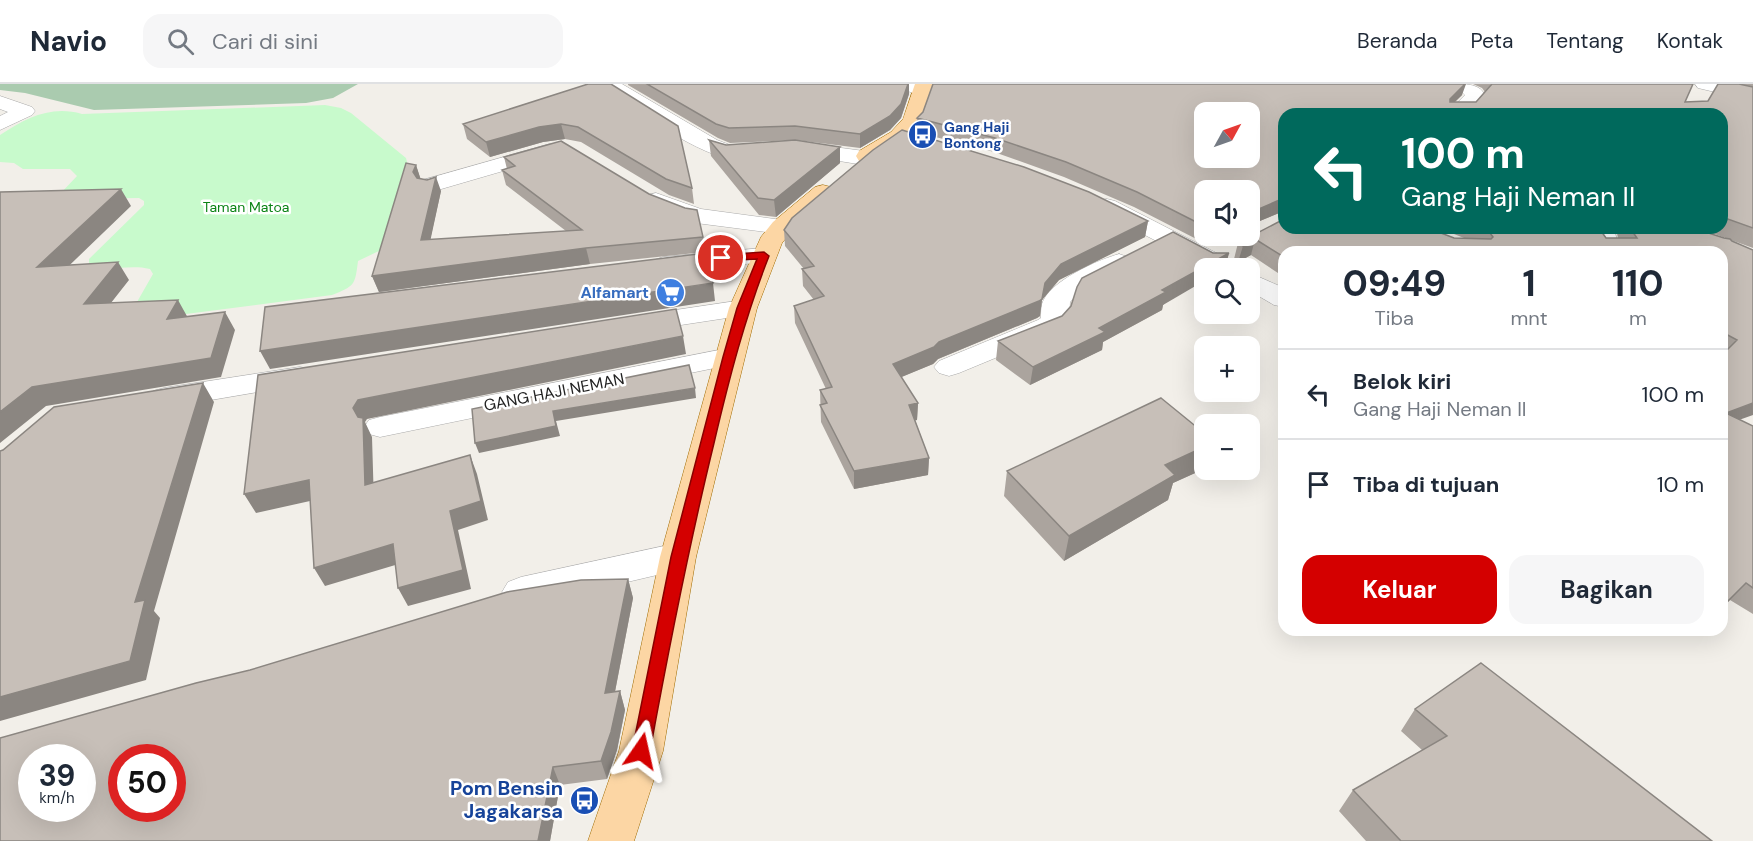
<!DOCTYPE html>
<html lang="id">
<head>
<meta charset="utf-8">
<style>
	body { margin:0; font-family:"DM Sans",sans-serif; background:#f6f6f7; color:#1f2937; height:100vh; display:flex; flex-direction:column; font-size:22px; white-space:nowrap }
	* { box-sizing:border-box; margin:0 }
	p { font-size:20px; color:#747a83 }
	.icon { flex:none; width:33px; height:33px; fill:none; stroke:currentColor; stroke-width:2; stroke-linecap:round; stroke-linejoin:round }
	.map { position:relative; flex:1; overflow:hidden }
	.side { position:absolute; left:1278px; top:162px; width:450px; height:390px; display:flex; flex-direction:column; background:#fff; border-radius:18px; box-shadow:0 6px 24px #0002 }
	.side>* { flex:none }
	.top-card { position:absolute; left:1278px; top:24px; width:450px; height:126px; border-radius:18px; box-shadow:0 6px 24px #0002; background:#00695c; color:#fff; overflow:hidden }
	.needle { width:39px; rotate:50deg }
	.tools { position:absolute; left:1194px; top:18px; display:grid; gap:12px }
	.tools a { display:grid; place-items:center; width:66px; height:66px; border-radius:12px; background:#fff; box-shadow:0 6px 24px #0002; font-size:30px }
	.speed { position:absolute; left:18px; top:660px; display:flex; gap:12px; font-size:30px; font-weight:700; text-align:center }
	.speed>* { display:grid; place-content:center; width:78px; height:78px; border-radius:50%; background:#fff; box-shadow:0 6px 24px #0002; line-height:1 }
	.speed small { font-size:15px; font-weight:400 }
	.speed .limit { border:9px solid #d22; background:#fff; color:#111 }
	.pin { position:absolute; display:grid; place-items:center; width:51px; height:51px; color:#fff; margin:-26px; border:3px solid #fff; border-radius:50%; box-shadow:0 2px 6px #0007 }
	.me { position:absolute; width:66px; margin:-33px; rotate:11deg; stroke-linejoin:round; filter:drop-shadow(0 0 4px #0008) }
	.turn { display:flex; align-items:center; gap:21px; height:126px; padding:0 24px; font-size:27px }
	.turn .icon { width:78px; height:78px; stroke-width:2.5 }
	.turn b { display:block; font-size:42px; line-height:51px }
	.eta { display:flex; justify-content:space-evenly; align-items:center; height:102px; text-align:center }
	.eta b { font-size:36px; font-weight:700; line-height:42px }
	.primary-button { display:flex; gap:12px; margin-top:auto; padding:12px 24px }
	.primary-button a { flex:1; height:69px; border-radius:18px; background:#d40000; color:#fff; font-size:24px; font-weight:700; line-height:69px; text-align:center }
	.primary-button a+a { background:#f6f6f7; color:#1f2937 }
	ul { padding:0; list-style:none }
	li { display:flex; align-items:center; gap:18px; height:90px; padding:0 24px; border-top:2px solid #e0e1e3 }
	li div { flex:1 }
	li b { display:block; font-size:22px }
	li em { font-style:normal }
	header { display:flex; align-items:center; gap:36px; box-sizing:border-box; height:84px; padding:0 30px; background:#fff; border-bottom:2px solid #e0e1e3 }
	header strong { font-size:28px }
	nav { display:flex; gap:33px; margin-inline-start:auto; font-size:21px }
	.search { width:420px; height:54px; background:#f6f6f7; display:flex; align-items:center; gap:15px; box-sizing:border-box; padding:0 21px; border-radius:18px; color:#747a83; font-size:22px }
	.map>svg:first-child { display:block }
	.cemetery { fill:#aacbaf }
	.park { fill:#c8facc }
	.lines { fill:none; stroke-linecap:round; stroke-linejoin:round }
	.minor-casing { stroke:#a9a9a9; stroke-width:1 }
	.major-casing { stroke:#a06b00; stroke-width:1 }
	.minor { fill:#fff; fill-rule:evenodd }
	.major { fill:#fcd6a4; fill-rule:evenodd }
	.wall { fill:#aba49e }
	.shaded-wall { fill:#8b8681 }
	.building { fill:#c7bfb8; stroke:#8b8681; stroke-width:1.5; fill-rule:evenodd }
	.route { fill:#d40000; stroke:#8a0000; stroke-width:1.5 }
	.labels { text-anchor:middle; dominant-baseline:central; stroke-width:5; stroke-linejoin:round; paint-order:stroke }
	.far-transit-label { font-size:14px; font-weight:bold; fill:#164399; stroke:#fff; text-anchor:start }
	.far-park-label { font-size:14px; fill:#0c8416; stroke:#fff }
	.shop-label { font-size:16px; font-weight:bold; fill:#366cbe; stroke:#fff; text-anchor:end }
	.street-label { font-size:16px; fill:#222; stroke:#fff }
	.near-transit-label { font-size:20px; font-weight:bold; fill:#164399; stroke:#fff; text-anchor:end }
</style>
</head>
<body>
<header>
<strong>Navio</strong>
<div class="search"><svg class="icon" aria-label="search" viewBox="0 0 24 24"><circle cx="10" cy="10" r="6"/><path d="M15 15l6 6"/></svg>Cari di sini</div>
<nav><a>Beranda</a><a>Peta</a><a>Tentang</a><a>Kontak</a></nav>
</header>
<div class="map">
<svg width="1753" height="757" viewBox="0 0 1753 757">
	<rect width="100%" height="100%" fill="#f2efe9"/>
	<!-- cemetery -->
	<path class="cemetery" d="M0 0H358L333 14 306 19 94 26 25 9 0 6Z"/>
	<!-- park -->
	<path class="park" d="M325 21 341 24 351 29 406 74 423 141 406 154 358 177C355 201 355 202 332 211L155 234 133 225 153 190 150 185C129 180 109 188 89 182V175L144 121V117L139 114 68 115 59 111 77 92 70 85H23L14 79 0 78V51C26 34 51 21 82 30Z"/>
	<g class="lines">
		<defs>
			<path id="minor" d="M598 0H622L717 56 730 61 796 58 864 67 872 69 875 74 872 79 864 81 796 70 728 75C687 64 638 27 601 4Z
				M900 0H927L932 5 929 9C919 12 906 9 900 0Z
				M1453 0C1467 0 1481 0 1485 12L1468 30H1446L1465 11Z
				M1695 0H1730L1753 5V17L1698 4Z
				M0 12 32 23 35 27 32 31 0 46V32L8 28 0 25Z
				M550 60 558 61 561 66 558 71 431 108 423 106 420 101 423 96Z
				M656 109 701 125 782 136 791 138 794 143 791 148 782 150 696 139 648 121 644 116 648 111Z
				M1107 115 1115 117 1236 179 1240 184H1208L1099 127 1095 122 1099 117Z
				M1590 144H1614L1617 157 1626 168H1599L1592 159Z
				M763 164 772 167 776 172 772 177 663 189 654 186 650 181 654 176 663 173Z
				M1119 170 1128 173 1132 178 1128 183 1076 212 1070 218 1069 237 1058 248 959 289 949 292 939 289 934 283 939 277 1038 236 1041 234C1041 229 1041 224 1042 220 1049 197 1098 176 1119 170Z
				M1250 189 1284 204V223L1274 221 1250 207Z
				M743 216 753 218 757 224 753 230 635 248 625 246 621 240 625 234 635 232Z
				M729 264 739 267 744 273 739 279 380 353 369 350 364 343 369 336 380 333Z
				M300 283 311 285 315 292 311 299 164 324 153 321 149 314 153 307 164 304Z
				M678 459 691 463 696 473 691 483 521 523 508 518 502 508 508 498 521 493Z"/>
			<path id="major" d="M915 0H935C931 12 929 25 924 36 916 53 877 81 859 77L856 72 859 67 891 48 903 35Z
				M823 101 831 103 835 108 791 148 782 159 757 224 696 473 663 667 634 757H588L619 667 660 473 729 224 761 153 773 138 815 103Z"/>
		</defs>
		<!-- minor casing -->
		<use href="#minor" class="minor-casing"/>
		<!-- major casing -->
		<use href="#major" class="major-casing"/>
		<!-- minor -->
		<use href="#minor" class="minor"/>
		<!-- major -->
		<use href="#major" class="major"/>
	</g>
	<!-- wall -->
	<path class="wall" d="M588 0 692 104 694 120 669 111 581 58 565 55 543 58 490 73 467 55 463 40Z
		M628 0H909V10L901 34 890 46 860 64 796 56 730 59 718 54 628 1Z
		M1473 0H1693L1685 18 1708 17 1740 0H1753V164L1731 156 1740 336 1753 342V530L1730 516 1722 524V168H1284V193L1251 171 1238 178 1234 175 1238 159 1284 135 1454 154H1464L1439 144H1599L1606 154H1618L1616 144H1693L1724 154 1728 155 1699 144H1722V30H1284V127L1250 141V144V106H1204V152H1231L1210 162 1134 123 1064 93 994 68 916 48 917 34 923 28 1462 11 1455 18H1476L1485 8 1482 4Z
		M709 56 726 61 840 79 776 133 759 131 711 72Z
		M504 73 703 153 705 168 590 180 379 208 372 192 416 81 420 94 441 107 430 156 566 147 506 101 502 86 507 85Z
		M1148 137 1145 153 1059 196 1042 216 1040 232 1037 234 938 275 933 280 901 293 918 319 917 336H915L929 374 928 391 854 405 821 338 820 306 826 305 795 239 794 222 814 216 803 202 802 185H804L785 162 784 146Z
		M1213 169H1229L1225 184H1204L1163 221 1162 226 1103 258 1102 266 1030 301 996 276 998 257 1062 232Z
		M1204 349V385L1173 399 1168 416 1064 477 1004 412 1007 387Z
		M628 495 633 514 615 608 620 607 625 626 617 666 607 695 560 701 550 757H0Z
		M1686 546H1700L1695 551Z
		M1415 625 1712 757H1366L1339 727 1353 706 1422 666 1401 647Z"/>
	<!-- shaded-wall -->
	<path class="shaded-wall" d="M908 0H909V10L901 34 890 46 860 64V50Z
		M1465 0H1466L1462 11 1444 28 1450 15Z
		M561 40 565 55 543 58 490 73 486 58 539 43Z
		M840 63V79L776 133 774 116Z
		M416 81 421 96 418 102 413 88Z
		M436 93 441 107 427 172 421 156Z
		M121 105 131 122 49 201 37 183Z
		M1284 114V127L1250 141 1254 127Z
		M1148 137 1145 153 1059 196 1042 216 1040 232 1037 234 938 275 933 280 892 297 893 280 1045 199 1061 180Z
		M1213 152H1231L1210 162Z
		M1255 155 1251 171 1238 178 1243 162Z
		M586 164 590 180 379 208 372 192Z
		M1229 169 1225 184H1204V197L1163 221 1162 226 1103 258 1102 266 1030 301 1033 283 1162 206Z
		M118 178 129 196 96 238 84 220Z
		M713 199 715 217 270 285 260 267Z
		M178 216 188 234 167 235Z
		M225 228 235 246 221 293 46 322 0 359V328L32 303Z
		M683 252 686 270 367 335 365 338 372 353 374 420 365 401 353 324 358 316Z
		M203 299 214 318 154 527 160 534 146 596 0 637V613L135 518Z
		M695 304 696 314 556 337 560 352 479 369 475 359 553 327Z
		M918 319 917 336 909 338V321Z
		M1753 319V331L1722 342 1726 329Z
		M1204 363V385L1173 399 1168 416 1064 477 1069 452 1165 381Z
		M470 371 477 390 488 436 458 446 471 505 408 522 398 504 450 427Z
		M929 374 928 391 854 405V387Z
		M309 396 319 415 256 429 244 410Z
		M393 460 402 479 325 502 314 484Z
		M628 495 633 514 611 628 605 609Z
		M620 607 625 626 617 666 607 695 601 677Z
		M553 683 560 701 550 757H538Z"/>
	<!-- building -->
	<path class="building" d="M588 0H611L678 42 692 104 666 95 578 43 561 40 539 43 486 58 463 40Z
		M647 0H908L901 20 890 32 860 50 795 42 729 44 716 40Z
		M933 0H1465L1450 15V18H1476L1492 0H1693L1685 18 1708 17 1718 0H1739L1753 3V144L1722 133V30H1284V114L1254 127 1252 134H1250V106H1204V142L1137 108 1066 78 995 54 917 34 923 28ZM1204 28H1250V74H1204Z
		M902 46 1024 83 1089 108 1148 137 1061 180 1045 199 1042 215 1039 217 939 258 934 263 893 280 918 319 909 321 929 374 854 387 820 321 827 319 820 306 832 303 794 222 824 212 802 185 814 182 784 146 792 134 873 66Z
		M709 56 726 61 795 56 840 63 774 116 758 114Z
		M561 57 649 110 685 124 697 126 703 153 586 164 372 192 406 79 416 81 413 88 417 94 427 96 436 93 421 156 582 146 502 86 515 82 504 73Z
		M121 105 37 183 118 178 84 220 178 216 167 235 225 228 211 274 32 303 0 328V108Z
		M1284 135V144H1428L1454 154 1491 155 1493 153 1487 145 1484 144H1599L1606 154H1637L1630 144H1693L1724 154 1730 155 1732 157 1753 166V319L1726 329 1753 342V504L1746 499 1722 523V271L1737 256 1722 248V168H1284V173L1255 155 1243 162 1238 159Z
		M1173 148 1213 169H1229L1162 206 1166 208 1099 244 1105 248 1033 283 998 257 1062 232 1071 222 1077 203 1082 194Z
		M706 169 713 199 260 267 265 223Z
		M676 225 683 252 358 316 353 324 358 333 363 334 365 401 470 371 481 417 450 427 463 486 398 504 393 460 314 484 309 396 244 410 258 291Z
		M689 281 695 304 553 327 556 342 475 359 472 325Z
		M203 299 135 518 145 516 130 577 0 613V367L3 366 54 323Z
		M1161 314 1204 349V363L1165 381 1175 391 1069 452 1007 387Z
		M628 495 605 609 620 607 611 648 601 677 553 683 538 757H0V654L196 599 250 586 507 508 581 496ZM32 674H82V724H32ZM122 674H172V724H122Z
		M1481 579 1712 757H1401L1353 706 1447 652 1415 625Z"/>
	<!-- route -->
	<path class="route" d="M764 168 769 172C745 233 729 295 714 359 689 461 669 563 650 667L647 672 641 675 634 672 632 667 671 473 723 273 737 224 757 175 721 177 716 174 721 171Z"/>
	<!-- icons -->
	<defs>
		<symbol id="bus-disc" viewBox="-11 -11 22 22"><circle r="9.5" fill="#1a4fb4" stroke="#fff"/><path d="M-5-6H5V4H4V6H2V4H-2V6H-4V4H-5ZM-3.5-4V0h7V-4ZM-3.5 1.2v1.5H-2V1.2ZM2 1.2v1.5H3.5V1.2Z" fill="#fff"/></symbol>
		<symbol id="supermarket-disc" viewBox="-11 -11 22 22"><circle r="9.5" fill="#3f7fe0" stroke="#fff"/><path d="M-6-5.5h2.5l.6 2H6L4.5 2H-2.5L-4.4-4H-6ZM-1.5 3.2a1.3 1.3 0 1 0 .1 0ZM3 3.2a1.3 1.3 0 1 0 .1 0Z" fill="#fff"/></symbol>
	</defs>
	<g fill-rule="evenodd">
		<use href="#bus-disc" x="906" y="34" width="33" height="33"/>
		<use href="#supermarket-disc" x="654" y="192" width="33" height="33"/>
		<use href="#bus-disc" x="568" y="700" width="33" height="33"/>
	</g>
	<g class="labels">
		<!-- far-transit labels -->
		<g class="far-transit-label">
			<text x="944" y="43">Gang Haji<tspan x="944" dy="16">Bontong</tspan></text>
		</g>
		<!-- far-park labels -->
		<g class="far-park-label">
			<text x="246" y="123">Taman Matoa</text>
		</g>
		<!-- shop labels -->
		<g class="shop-label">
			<text x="649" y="208">Alfamart</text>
		</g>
		<!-- street labels -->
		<g class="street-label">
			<text transform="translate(554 308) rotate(-11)">GANG HAJI NEMAN</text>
		</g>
		<!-- near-transit labels -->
		<g class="near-transit-label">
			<text x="563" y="704">Pom Bensin<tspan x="563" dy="23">Jagakarsa</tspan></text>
		</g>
	</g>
</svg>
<div class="tools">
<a><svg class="needle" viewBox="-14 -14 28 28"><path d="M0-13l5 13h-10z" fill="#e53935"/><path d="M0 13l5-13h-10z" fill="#747a83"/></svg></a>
<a><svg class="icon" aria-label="sound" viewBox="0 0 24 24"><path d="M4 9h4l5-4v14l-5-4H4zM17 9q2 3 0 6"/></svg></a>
<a><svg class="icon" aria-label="search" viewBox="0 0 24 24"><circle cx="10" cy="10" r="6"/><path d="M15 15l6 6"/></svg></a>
<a>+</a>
<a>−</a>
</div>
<div class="speed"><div>39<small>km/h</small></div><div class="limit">50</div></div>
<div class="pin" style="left:721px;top:174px;background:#d93025"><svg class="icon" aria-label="arrive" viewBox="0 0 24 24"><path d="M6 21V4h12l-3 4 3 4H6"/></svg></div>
<svg class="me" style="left:641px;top:667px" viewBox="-20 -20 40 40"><path d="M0-17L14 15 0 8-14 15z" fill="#d40000" stroke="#fff" stroke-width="4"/></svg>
<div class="top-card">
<div class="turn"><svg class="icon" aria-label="left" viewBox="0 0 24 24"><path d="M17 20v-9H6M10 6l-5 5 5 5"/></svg><div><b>100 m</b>Gang Haji Neman II</div></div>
</div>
<section class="side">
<div class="eta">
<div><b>09:49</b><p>Tiba</p></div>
<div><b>1</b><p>mnt</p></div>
<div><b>110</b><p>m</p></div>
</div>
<ul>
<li><svg class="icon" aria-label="left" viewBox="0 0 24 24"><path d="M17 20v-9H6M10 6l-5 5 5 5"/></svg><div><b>Belok kiri</b><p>Gang Haji Neman II</p></div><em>100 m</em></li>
<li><svg class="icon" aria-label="arrive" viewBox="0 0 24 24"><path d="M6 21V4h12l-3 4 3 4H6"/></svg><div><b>Tiba di tujuan</b></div><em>10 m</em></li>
</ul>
<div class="primary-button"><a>Keluar</a><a>Bagikan</a></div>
</section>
</div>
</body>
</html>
